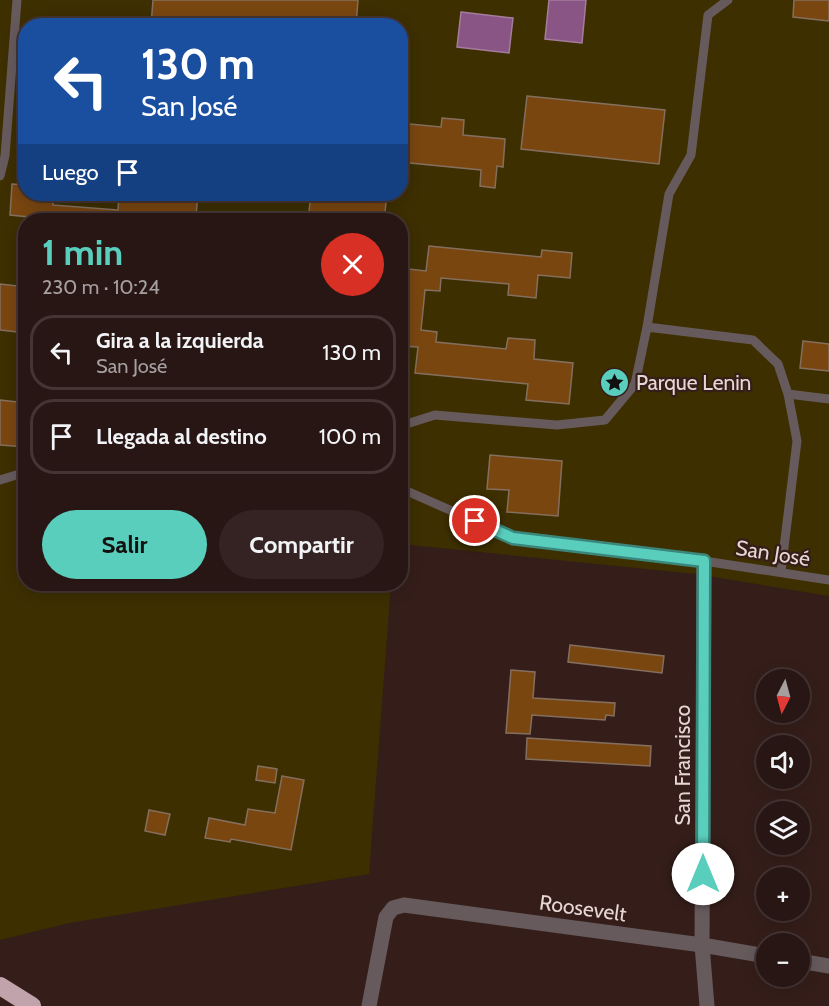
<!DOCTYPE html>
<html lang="es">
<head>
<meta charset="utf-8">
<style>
	body { margin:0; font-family:Cabin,sans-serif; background:#342322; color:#f1f3f6; height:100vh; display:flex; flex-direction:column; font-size:22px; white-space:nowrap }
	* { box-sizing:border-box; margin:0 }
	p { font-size:20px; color:#a59fa0 }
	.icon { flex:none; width:33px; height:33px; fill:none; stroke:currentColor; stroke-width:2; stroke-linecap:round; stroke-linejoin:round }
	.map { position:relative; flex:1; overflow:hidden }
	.panel { position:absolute; left:18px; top:213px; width:390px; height:378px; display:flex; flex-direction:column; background:#281614; border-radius:24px; box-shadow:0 3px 15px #0003,0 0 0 2px #443534 }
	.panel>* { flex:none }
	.hud { position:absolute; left:18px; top:18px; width:390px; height:183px; border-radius:24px; box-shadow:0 3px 15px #0003,0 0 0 2px #443534; background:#1a4fa0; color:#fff; overflow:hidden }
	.needle { width:39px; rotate:186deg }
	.fabs { position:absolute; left:756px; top:669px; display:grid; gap:12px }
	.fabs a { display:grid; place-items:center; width:54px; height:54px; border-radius:50%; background:#281614; box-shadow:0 3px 15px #0003,0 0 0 2px #443534; font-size:30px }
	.pin { position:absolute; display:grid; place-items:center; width:51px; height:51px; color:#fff; margin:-26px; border:3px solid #fff; border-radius:50%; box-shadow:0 2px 6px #0007 }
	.me { position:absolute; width:66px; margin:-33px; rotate:0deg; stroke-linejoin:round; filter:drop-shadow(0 0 4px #0008) }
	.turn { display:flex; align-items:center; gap:21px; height:126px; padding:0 24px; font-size:27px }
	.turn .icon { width:78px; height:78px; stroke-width:2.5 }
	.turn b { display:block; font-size:42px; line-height:51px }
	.then { display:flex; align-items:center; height:57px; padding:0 24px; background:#0003; gap:12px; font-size:22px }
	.round { display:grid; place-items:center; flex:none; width:63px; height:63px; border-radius:32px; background:#342322 }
	.headline { display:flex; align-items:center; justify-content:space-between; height:102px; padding:0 24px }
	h1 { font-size:36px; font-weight:700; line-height:45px; color:#5acebd }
	.button { display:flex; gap:12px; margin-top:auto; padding:12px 24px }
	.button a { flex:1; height:69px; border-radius:36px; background:#5acebd; color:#111; font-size:24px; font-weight:700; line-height:69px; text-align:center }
	.button a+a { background:#342322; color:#f1f3f6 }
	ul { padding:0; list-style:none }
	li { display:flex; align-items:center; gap:18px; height:75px; margin:0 12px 9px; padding:0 12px; border:3px solid #443534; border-radius:24px }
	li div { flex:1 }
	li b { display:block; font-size:22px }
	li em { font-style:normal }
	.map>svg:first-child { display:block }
	.green { fill:#3d2f00; fill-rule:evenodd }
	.water { fill:#885584; stroke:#a47c9c; stroke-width:1.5 }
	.building { fill:#794610; stroke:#846f5f; stroke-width:1.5 }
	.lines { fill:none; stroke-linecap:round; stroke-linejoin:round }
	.lane { stroke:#665a5d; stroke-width:9 }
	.street { stroke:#665a5d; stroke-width:15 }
	.highway { stroke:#c1a4ab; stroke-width:18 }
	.route-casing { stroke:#3a867b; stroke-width:15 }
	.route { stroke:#5acebd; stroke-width:10 }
	.labels { text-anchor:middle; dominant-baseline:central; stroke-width:4.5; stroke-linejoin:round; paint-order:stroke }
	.poi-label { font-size:21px; fill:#e7d7d4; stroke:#351e1a; text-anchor:start }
	.street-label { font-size:21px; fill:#e7d7d4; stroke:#351e1a }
</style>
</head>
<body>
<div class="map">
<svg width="829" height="1006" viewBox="0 0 829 1006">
	<rect width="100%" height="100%" fill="#351e1a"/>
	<!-- green -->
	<path class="green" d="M0 0H829V596L696 574 401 544 400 220H26V584H391L369 874 69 923 0 940ZM26 26H400V194H26Z"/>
	<!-- water -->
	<path class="water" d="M549 0H586L582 43 545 39Z
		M461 12 513 18 509 53 457 47Z"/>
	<!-- building -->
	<path class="building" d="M153 0H358L356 26H151Z
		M794 0H829V21L793 17Z
		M527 96 665 110 659 164 521 149Z
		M442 118 464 120 463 135 505 139 503 167 497 166 495 188 480 186 481 170 400 162V123L441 127Z
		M12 184 26 185V194H54L53 205 118 210 119 194H198L196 216 182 215 181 220H49V219L10 215Z
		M311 194H387L384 220H308Z
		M429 246 541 257 542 250 572 253 570 278 538 275 536 298 508 295 509 284 441 278 440 291 425 290 421 330 437 332 436 342 506 349 508 338 535 340 534 359 573 363 569 404 526 400 528 384 415 373 418 347 400 346V268L426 271Z
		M0 284 26 287V333L0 330Z
		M803 341 829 344V371L800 368Z
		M0 400 26 403V447L0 445Z
		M490 455 562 461 558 516 507 512 509 490 487 489Z
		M570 645 664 656 662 673 568 662Z
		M511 670 535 672 533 698 615 703 614 716 606 715 605 720 532 715 530 734 506 733Z
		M527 738 651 746 650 766 526 759Z
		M258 766 277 769 275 783 256 780Z
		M282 776 304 780 291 850 231 839 230 842 205 838 209 818 245 825 248 809 275 813Z
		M149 810 170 814 165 835 145 831Z"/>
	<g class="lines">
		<!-- lane -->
		<path class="lane" d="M0 176 5 156 17 0
			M647 327 753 340 778 364 788 394 797 441 781 572
			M788 394 829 399
			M400 426 435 415 557 425 605 420 635 384 647 327 669 194 691 155 708 15 728 0
			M0 480 26 472
			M400 488 513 538 704 561 829 580"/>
		<!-- street -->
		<path class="street" d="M704 561 702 945 707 1006
			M800 961 829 966
			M369 1006 386 917 393 908 404 905 702 945 766 956"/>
		<!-- highway -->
		<path class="highway" d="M0 986 32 1006"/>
	</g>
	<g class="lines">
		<defs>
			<path id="route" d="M475 521 513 538 704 561 703 874"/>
		</defs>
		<!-- route casing -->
		<use href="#route" class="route-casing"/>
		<!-- route -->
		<use href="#route" class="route"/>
	</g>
	<!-- icons -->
	<defs>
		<symbol id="sight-disc" viewBox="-11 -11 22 22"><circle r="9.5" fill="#5acebd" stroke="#351e1a"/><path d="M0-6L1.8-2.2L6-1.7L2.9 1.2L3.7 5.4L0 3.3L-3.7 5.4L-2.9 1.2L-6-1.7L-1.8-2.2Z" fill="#111"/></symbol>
	</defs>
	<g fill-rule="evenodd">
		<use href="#sight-disc" x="598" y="366" width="33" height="33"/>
	</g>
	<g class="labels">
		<!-- poi labels -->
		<g class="poi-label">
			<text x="636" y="382">Parque Lenin</text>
		</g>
		<!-- street labels -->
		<g class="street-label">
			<text transform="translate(773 553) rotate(9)">San José</text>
			<text transform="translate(682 765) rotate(-90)">San Francisco</text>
			<text transform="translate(583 908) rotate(8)">Roosevelt</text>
		</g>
	</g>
</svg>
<div class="fabs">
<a><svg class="needle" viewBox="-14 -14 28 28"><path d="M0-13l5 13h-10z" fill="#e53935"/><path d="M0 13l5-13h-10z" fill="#a59fa0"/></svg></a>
<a><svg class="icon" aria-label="sound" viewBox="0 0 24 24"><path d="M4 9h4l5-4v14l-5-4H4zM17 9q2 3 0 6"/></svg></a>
<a><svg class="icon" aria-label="layers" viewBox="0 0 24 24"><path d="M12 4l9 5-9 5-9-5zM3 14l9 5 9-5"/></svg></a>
<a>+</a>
<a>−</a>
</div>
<div class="pin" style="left:475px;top:521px;background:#d93025"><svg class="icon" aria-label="arrive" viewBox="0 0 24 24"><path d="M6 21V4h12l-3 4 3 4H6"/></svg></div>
<svg class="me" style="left:703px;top:874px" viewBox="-20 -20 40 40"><circle r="19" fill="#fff"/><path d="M0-13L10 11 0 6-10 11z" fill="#5acebd"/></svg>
<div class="hud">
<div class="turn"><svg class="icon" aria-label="left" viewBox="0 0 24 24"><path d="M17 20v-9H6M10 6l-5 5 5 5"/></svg><div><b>130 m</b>San José</div></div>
<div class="then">Luego<svg class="icon" aria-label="arrive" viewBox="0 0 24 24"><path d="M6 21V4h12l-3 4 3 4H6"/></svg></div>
</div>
<section class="panel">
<div class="headline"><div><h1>1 min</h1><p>230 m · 10:24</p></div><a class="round" style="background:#d93025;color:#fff"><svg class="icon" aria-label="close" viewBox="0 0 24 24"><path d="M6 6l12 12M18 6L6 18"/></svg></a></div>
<ul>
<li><svg class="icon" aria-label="left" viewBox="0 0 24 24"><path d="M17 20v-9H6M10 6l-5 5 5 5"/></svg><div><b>Gira a la izquierda</b><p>San José</p></div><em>130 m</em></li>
<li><svg class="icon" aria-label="arrive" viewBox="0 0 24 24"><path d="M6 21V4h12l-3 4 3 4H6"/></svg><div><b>Llegada al destino</b></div><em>100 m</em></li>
</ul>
<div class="button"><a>Salir</a><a>Compartir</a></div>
</section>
</div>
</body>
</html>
